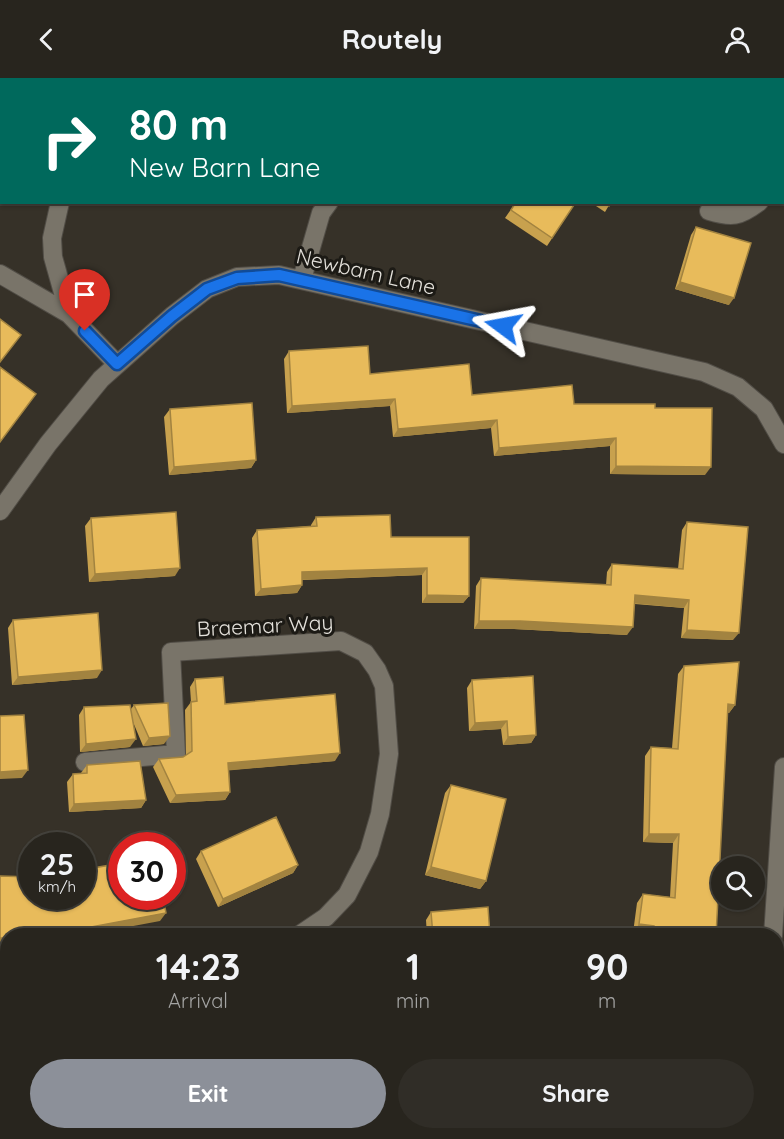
<!DOCTYPE html>
<html lang="en">
<head>
<meta charset="utf-8">
<style>
	body { margin:0; font-family:Quicksand,sans-serif; background:#302d27; color:#f1f3f6; height:100vh; display:flex; flex-direction:column; font-size:22px; white-space:nowrap }
	* { box-sizing:border-box; margin:0 }
	p { font-size:20px; color:#a5a5a4 }
	.icon { flex:none; width:33px; height:33px; fill:none; stroke:currentColor; stroke-width:2; stroke-linecap:round; stroke-linejoin:round }
	.map { position:relative; flex:1; overflow:hidden }
	.sheet { position:absolute; left:0px; top:850px; width:784px; height:212px; display:flex; flex-direction:column; background:#28251e; border-radius:24px 24px 0 0; box-shadow:0 2px 4px #0004,0 0 0 2px #44423c }
	.sheet>* { flex:none }
	.guide { position:absolute; left:0px; top:0px; width:784px; height:126px; box-shadow:0 2px 4px #0004,0 0 0 2px #44423c; background:#00695c; color:#fff; overflow:hidden }
	.buttons { position:absolute; left:711px; top:778px; display:grid; gap:12px }
	.buttons a { display:grid; place-items:center; width:54px; height:54px; border-radius:50%; background:#28251e; box-shadow:0 2px 4px #0004,0 0 0 2px #44423c; font-size:30px }
	.speed { position:absolute; left:18px; top:754px; display:flex; gap:12px; font-size:30px; font-weight:700; text-align:center }
	.speed>* { display:grid; place-content:center; width:78px; height:78px; border-radius:50%; background:#28251e; box-shadow:0 2px 4px #0004,0 0 0 2px #44423c; line-height:1 }
	.speed small { font-size:15px; font-weight:400 }
	.speed .limit { border:9px solid #d22; background:#fff; color:#111 }
	.pin { position:absolute; display:grid; place-items:center; width:51px; height:51px; color:#fff; margin:-62px -26px; border-radius:50% 50% 50% 0; rotate:-45deg; box-shadow:0 0 6px #0007 }
	.pin .icon { rotate:45deg }
	.me { position:absolute; width:66px; margin:-33px; rotate:283deg; stroke-linejoin:round; filter:drop-shadow(0 0 4px #0008) }
	.turn { display:flex; align-items:center; gap:21px; height:126px; padding:0 30px; font-size:27px }
	.turn .icon { width:78px; height:78px; stroke-width:2.5 }
	.turn b { display:block; font-size:42px; line-height:51px }
	.eta { display:flex; justify-content:space-evenly; align-items:center; height:102px; text-align:center }
	.eta b { font-size:36px; font-weight:700; line-height:42px }
	.button { display:flex; gap:12px; margin-top:auto; padding:12px 30px }
	.button a { flex:1; height:69px; border-radius:36px; background:#8c9099; color:#fff; font-size:24px; font-weight:700; line-height:69px; text-align:center }
	.button a+a { background:#302d27; color:#f1f3f6 }
	header { display:flex; justify-content:space-between; align-items:center; height:78px; padding:0 30px; background:#28251e; font-size:27px; font-weight:700 }
	.map>svg:first-child { display:block }
	.lines { fill:none; stroke-linecap:round; stroke-linejoin:round }
	.minor-casing { stroke:#514d46; stroke-width:20 }
	.minor { stroke:#797469; stroke-width:18 }
	.wall { fill:#c8a14e }
	.shaded-wall { fill:#a28340 }
	.building { fill:#e8bb5b; stroke:#a28340; stroke-width:1.5 }
	.route-casing { stroke:#114b97; stroke-width:15 }
	.route { stroke:#1a73e8; stroke-width:10 }
	.labels { text-anchor:middle; dominant-baseline:central; stroke-width:6; stroke-linejoin:round; paint-order:stroke }
	.street-label { font-size:21px; fill:#e4e1db; stroke:#1c1a15 }
</style>
</head>
<body>
<header><svg class="icon" aria-label="back" viewBox="0 0 24 24"><path d="M15 5l-7 7 7 7"/></svg>Routely<svg class="icon" aria-label="person" viewBox="0 0 24 24"><circle cx="12" cy="8" r="4"/><path d="M4 21q1-7 8-7t8 7"/></svg></header>
<div class="map">
<svg width="784" height="1061" viewBox="0 0 784 1061">
	<rect width="100%" height="100%" fill="#363128"/>
	<g class="lines">
		<defs>
			<path id="minor" d="M184 2 186 0
				M517 2 519 0
				M783 88 784 86
				M60 124 52 160 53 179 69 236
				M709 133C732 140 739 139 759 124
				M0 196 69 236 117 286
				M302 201 321 135 329 124
				M0 433 48 366 101 301 172 238 207 211 237 199 279 197 704 294 738 309 764 331 784 366
				M85 684 176 676 171 574 341 563 365 575 377 592 384 608 389 676 380 736 369 774 347 817 326 839 298 858
				M773 858 784 689
				M777 874 784 875
				M0 915 8 914
				M231 1054 252 1061
				M762 1061V1054"/>
		</defs>
		<!-- minor casing -->
		<use href="#minor" class="minor-casing"/>
		<!-- minor -->
		<use href="#minor" class="minor"/>
	</g>
	<!-- wall -->
	<path class="wall" d="M516 124H576L547 168 505 140Z
		M590 124H611L605 134Z
		M696 149 729 227 675 211 691 157Z
		M289 273 370 296 472 317 574 326 655 330 705 397 610 396V368L494 378 491 350 393 359 390 328 287 335 284 281Z
		M170 331 256 382 251 390 169 397 164 339Z
		M316 439 391 459 469 518 463 525H422V497L302 502V507L297 515 255 518 252 460 257 452 311 448V447Z
		M91 440 175 498 89 504 85 448Z
		M687 444 733 562 681 560 684 530 635 526 627 557 514 551H474L476 508 481 500 606 507 607 494 612 486 678 491 682 452Z
		M13 542 97 600 12 607 8 550Z
		M684 588 735 627 729 635H727L716 858H648V857L633 855 637 825 643 816 670 819 673 765 643 764 645 678 651 669 672 670 678 596Z
		M195 601 225 626 335 683 229 692 230 714 225 722 170 725 153 689 159 681 183 679 186 677 185 632 191 624 190 609Z
		M472 602 536 657 531 665 503 667 501 651 469 653 467 610Z
		M134 627 164 666 143 668 133 644 130 669 80 674 79 637 84 629 131 631Z
		M87 687 146 722 141 730 69 734 67 704 73 696 81 695Z
		M451 707 486 803 480 811 425 797 445 715Z
		M201 773 298 787 293 795 218 829 196 781Z
		M431 834 490 858H427L426 842Z
		M658 1054H705V1058L707 1061H664V1057L658 1056Z"/>
	<!-- shaded-wall -->
	<path class="shaded-wall" d="M680 204 734 220 729 227 675 211Z
		M395 321 390 328 287 335 292 328Z
		M497 342 491 350 393 359 398 351Z
		M616 360 610 368 494 378 499 370Z
		M256 382 251 390 169 397 174 389Z
		M616 388 711 389 705 397 610 396Z
		M180 490 175 498 89 504 95 496Z
		M427 490 422 497 296 502 302 494Z
		M302 507 297 515 255 518 261 511Z
		M427 517 469 518 463 525H422Z
		M635 517 689 522 684 530 630 525Z
		M479 543H520L633 549 627 557 514 551H474Z
		M687 552 739 555 733 562 681 560Z
		M102 592 97 600 12 607 18 599Z
		M728 626 735 627 729 635H722Z
		M507 643 501 651 469 653 475 645Z
		M536 657 531 665 503 667 508 659Z
		M170 658 164 666 143 668 149 660Z
		M136 661 130 669 80 674 86 666Z
		M340 675 335 683 223 693 228 685Z
		M28 692 22 700 0 701V694Z
		M230 714 225 722 170 725 176 717Z
		M146 722 141 730 69 734 74 726Z
		M649 756H679L673 765 643 764Z
		M298 787 293 795 218 829 223 821Z
		M431 789 486 803 480 811 425 797Z
		M166 835 160 843 80 858H43Z
		M639 846 654 848 648 857 633 855Z
		M0 860H8V868H0Z
		M46 1054H50L43 1061H38Z
		M659 1054H666L664 1057 658 1056Z"/>
	<!-- building -->
	<path class="building" d="M67 0H124L122 2H65Z
		M578 0H656L658 2H577Z
		M717 0H784V53H783V2H717Z
		M516 124H576L552 160 511 132Z
		M604 124H611L609 128Z
		M696 149 751 165 734 220 680 204Z
		M0 241 21 257 0 284Z
		M368 268 370 296 469 286 472 317 572 307 574 326H655V330H712L711 389 616 388V360L499 370 497 342 398 351 395 321 292 328 289 273Z
		M0 289 36 316 0 364Z
		M252 325 256 382 174 389 170 331Z
		M176 434 180 490 95 496 91 440Z
		M390 437 391 459H469V518L427 517V490L302 494V507L261 511 257 452 317 448 316 439Z
		M687 444 748 449 739 555 687 552 689 522 635 517 633 549 520 543H479L481 500 611 507 612 486 683 491Z
		M98 535 102 592 18 599 13 542Z
		M739 584 735 627 728 626 716 858H654V848L639 846 643 816 675 820 679 756H649L651 669 678 671 684 588Z
		M533 598 536 657 508 659 507 643 475 645 472 602Z
		M223 599 225 626 335 616 340 675 228 685 230 714 176 717 159 681 183 679 192 673 191 624 197 623 195 601Z
		M168 625 170 658 149 660 134 627Z
		M130 627 136 661 86 666 84 629Z
		M24 637 28 692 0 694V638Z
		M140 683 146 722 74 726 73 696 87 695V687Z
		M451 707 506 721 486 803 431 789Z
		M276 739 298 787 223 821 201 773Z
		M122 785V819H163L166 835 43 858H8V860H0V798L32 799V819H82V792Z
		M488 829 490 858H433L431 834Z
		M8 992V1054H46L38 1061H4L0 1056V1037L2 1036 0 1034V1019L2 1018 0 1015V998Z
		M670 1054H705V1058L707 1059V1061H669Z"/>
	<g class="lines">
		<defs>
			<path id="route" d="M85 253 117 286 172 238 207 211 237 200 279 197 503 248"/>
		</defs>
		<!-- route casing -->
		<use href="#route" class="route-casing"/>
		<!-- route -->
		<use href="#route" class="route"/>
	</g>
	<g class="labels">
		<!-- street labels -->
		<g class="street-label">
			<text transform="translate(366 193) rotate(13)">Newbarn Lane</text>
			<text transform="translate(265 547) rotate(-3)">Braemar Way</text>
		</g>
	</g>
</svg>
<div class="buttons">
<a><svg class="icon" aria-label="search" viewBox="0 0 24 24"><circle cx="10" cy="10" r="6"/><path d="M15 15l6 6"/></svg></a>
</div>
<div class="speed"><div>25<small>km/h</small></div><div class="limit">30</div></div>
<div class="pin" style="left:85px;top:253px;background:#d93025"><svg class="icon" aria-label="arrive" viewBox="0 0 24 24"><path d="M6 21V4h12l-3 4 3 4H6"/></svg></div>
<svg class="me" style="left:503px;top:248px" viewBox="-20 -20 40 40"><path d="M0-17L14 15 0 8-14 15z" fill="#1a73e8" stroke="#fff" stroke-width="4"/></svg>
<div class="guide">
<div class="turn"><svg class="icon" aria-label="right" viewBox="0 0 24 24"><path d="M7 20v-9h11M14 6l5 5-5 5"/></svg><div><b>80 m</b>New Barn Lane</div></div>
</div>
<section class="sheet">
<div class="eta">
<div><b>14:23</b><p>Arrival</p></div>
<div><b>1</b><p>min</p></div>
<div><b>90</b><p>m</p></div>
</div>
<div class="button"><a>Exit</a><a>Share</a></div>
</section>
</div>
</body>
</html>
